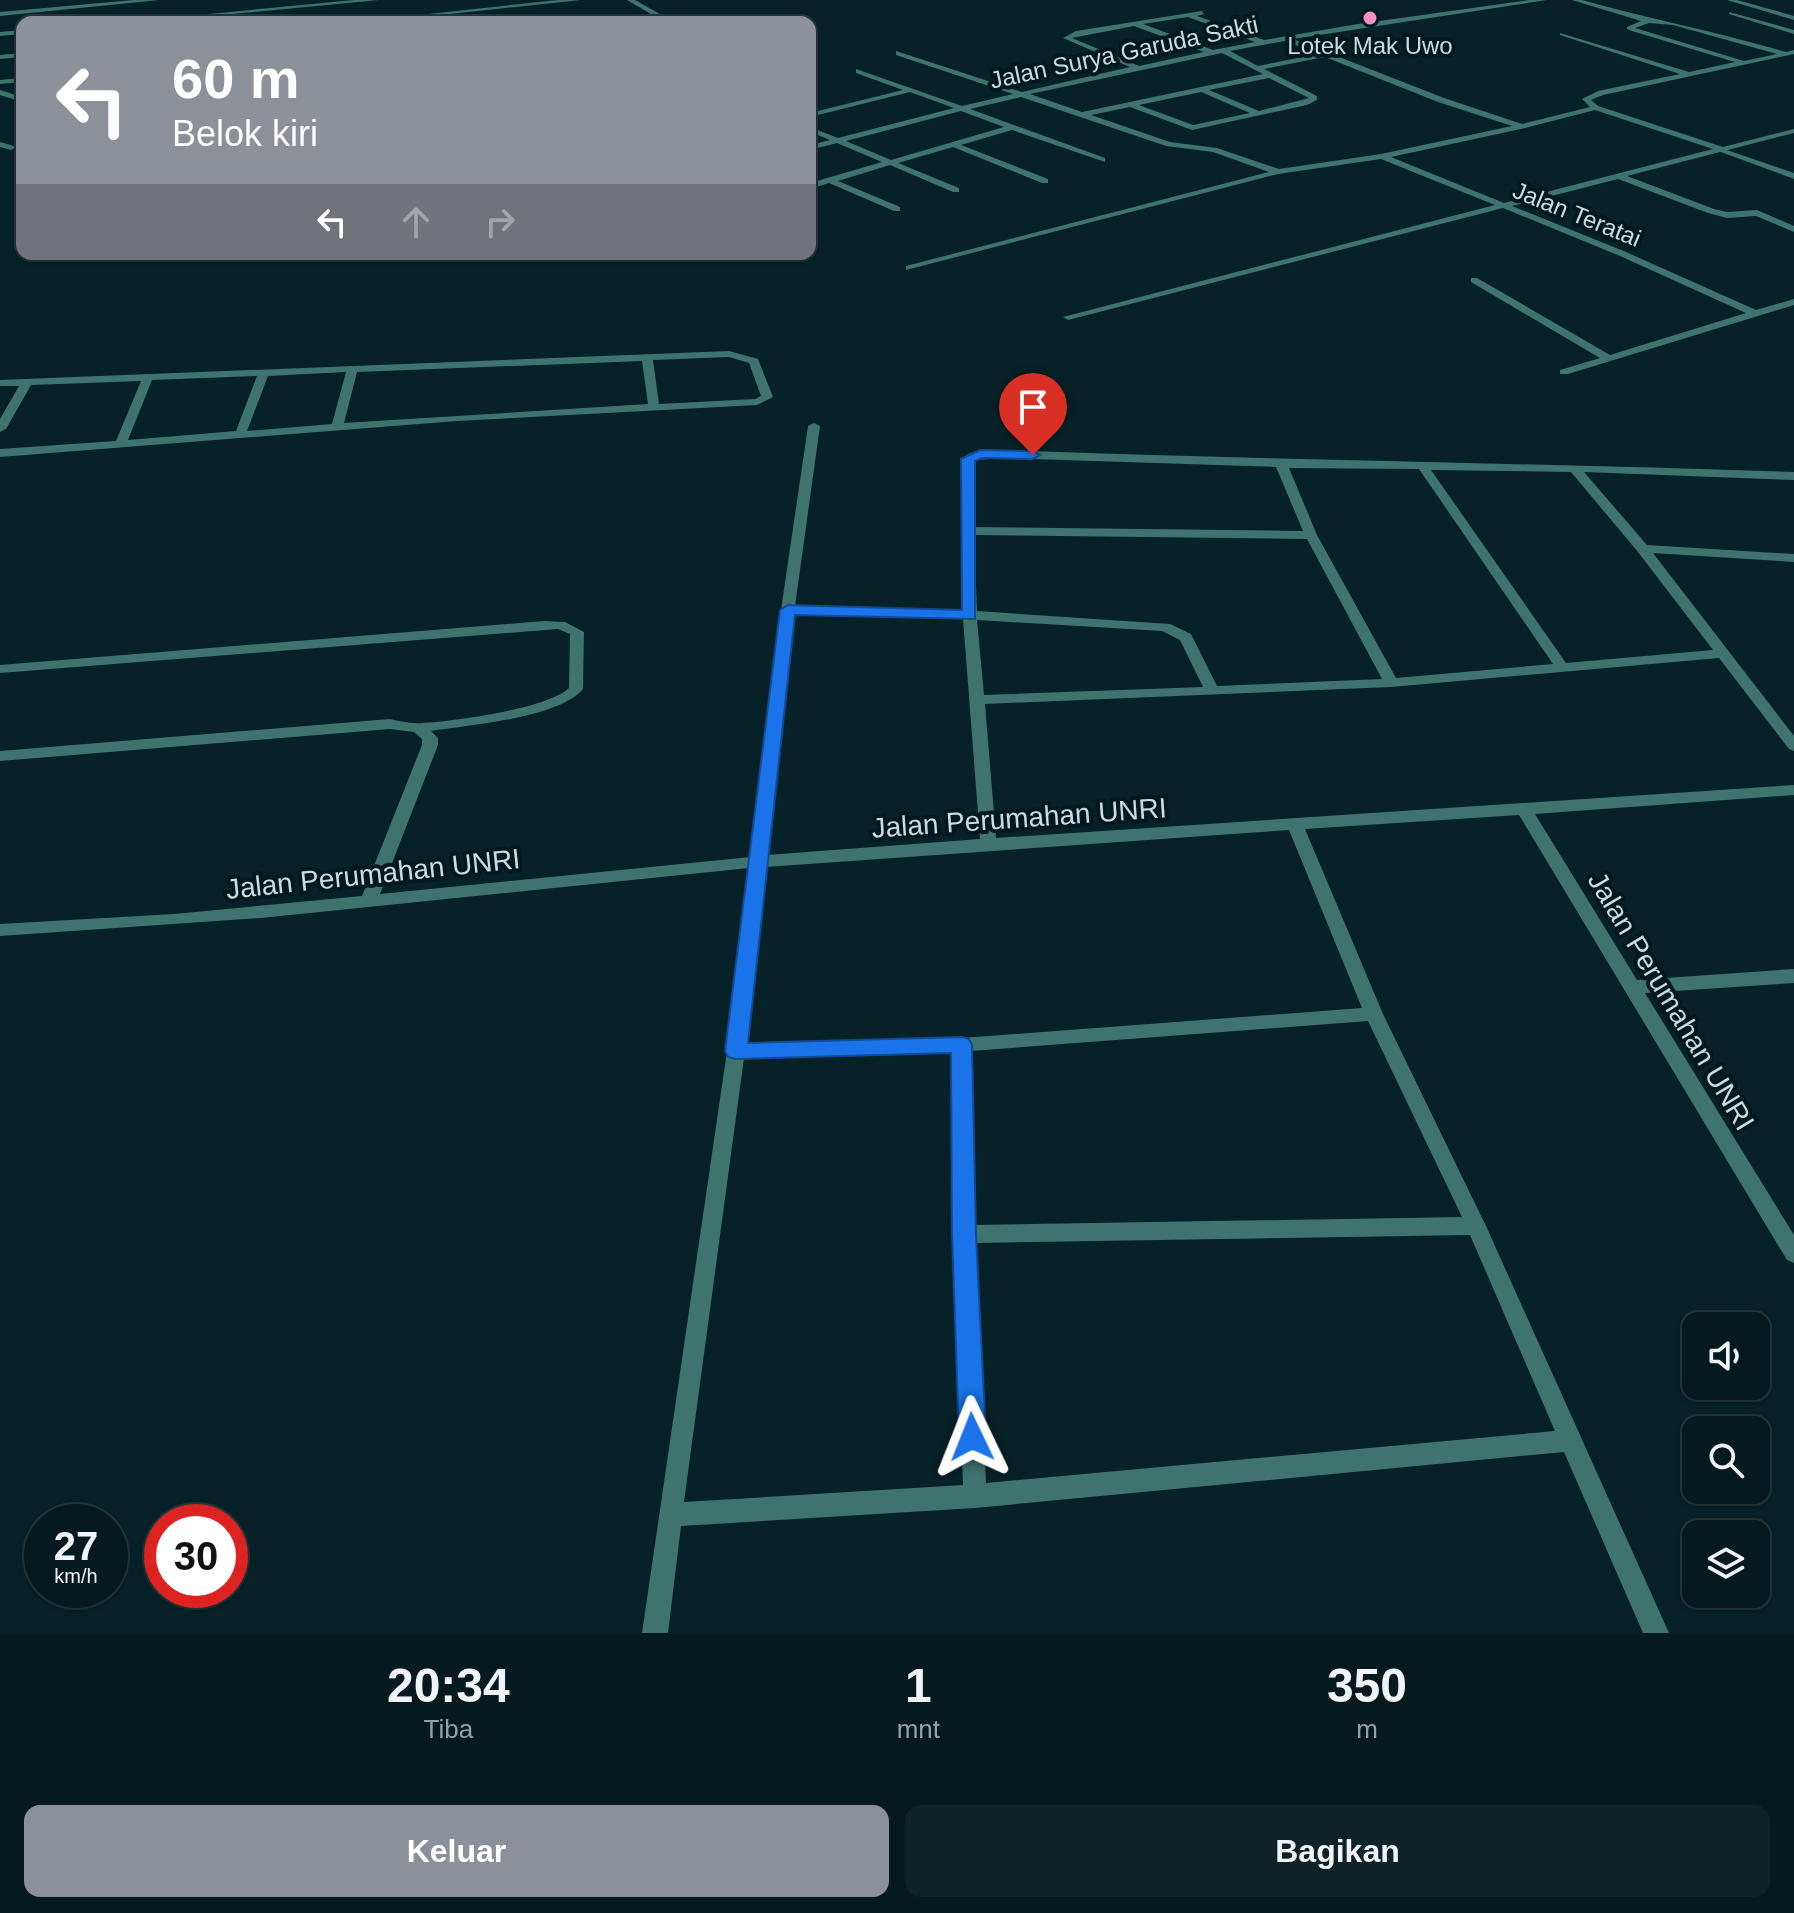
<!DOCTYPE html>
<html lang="id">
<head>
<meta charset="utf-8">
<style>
	body { margin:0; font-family:Helvetica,sans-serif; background:#0d2327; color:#f1f3f6; height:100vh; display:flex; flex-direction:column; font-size:30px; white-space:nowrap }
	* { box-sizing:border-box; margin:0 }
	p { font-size:26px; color:#97a1a4 }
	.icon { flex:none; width:44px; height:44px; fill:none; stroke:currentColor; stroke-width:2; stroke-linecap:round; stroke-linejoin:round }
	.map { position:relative; height:1633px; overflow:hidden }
	.details { display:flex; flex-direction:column; background:#041a1e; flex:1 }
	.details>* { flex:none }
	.guide { position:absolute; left:16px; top:16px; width:800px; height:244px; border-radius:16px; box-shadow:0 2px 6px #0004,0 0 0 2px #25383c; background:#8c9099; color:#fff; overflow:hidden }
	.buttons { position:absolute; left:1682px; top:1312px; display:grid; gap:16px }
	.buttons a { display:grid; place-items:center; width:88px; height:88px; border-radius:16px; background:#041a1e; box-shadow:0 2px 6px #0004,0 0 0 2px #25383c; font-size:40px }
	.speed { position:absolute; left:24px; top:1504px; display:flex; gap:16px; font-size:40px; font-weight:700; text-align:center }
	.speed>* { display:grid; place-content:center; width:104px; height:104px; border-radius:50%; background:#041a1e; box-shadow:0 2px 6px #0004,0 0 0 2px #25383c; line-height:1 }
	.speed small { font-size:20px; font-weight:400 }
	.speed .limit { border:12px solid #d22; background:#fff; color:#111 }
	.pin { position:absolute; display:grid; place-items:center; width:68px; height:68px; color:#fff; margin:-82px -34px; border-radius:50% 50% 50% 0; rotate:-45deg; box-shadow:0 0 8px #0007 }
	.pin .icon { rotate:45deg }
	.me { position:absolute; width:88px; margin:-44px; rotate:358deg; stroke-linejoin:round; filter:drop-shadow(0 0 6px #0008) }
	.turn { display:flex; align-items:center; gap:28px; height:168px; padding:0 24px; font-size:36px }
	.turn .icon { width:104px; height:104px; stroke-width:2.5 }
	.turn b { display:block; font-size:56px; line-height:68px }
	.lanes { display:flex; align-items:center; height:76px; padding:0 24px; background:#0003; justify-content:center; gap:40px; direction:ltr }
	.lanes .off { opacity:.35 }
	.eta { display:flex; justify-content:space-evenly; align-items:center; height:136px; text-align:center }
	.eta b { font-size:48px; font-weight:600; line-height:56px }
	.cta { display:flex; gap:16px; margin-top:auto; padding:16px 24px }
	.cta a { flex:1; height:92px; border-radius:16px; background:#8c9099; color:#fff; font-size:32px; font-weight:600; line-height:92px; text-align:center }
	.cta a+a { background:#0d2327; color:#f1f3f6 }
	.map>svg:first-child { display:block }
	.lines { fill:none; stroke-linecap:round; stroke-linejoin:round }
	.service { fill:#3e736e; fill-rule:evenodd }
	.minor { fill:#3e736e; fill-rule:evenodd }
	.route { fill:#1a73e8; stroke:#114b97; stroke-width:2 }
	.poi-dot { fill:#fa8fc7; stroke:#00191e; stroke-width:3 }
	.labels { text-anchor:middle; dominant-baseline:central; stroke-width:8; stroke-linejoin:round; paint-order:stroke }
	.far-poi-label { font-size:24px; fill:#cbdbdf; stroke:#00191e }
	.far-street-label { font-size:24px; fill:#cbdbdf; stroke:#00191e }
	.street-label { font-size:28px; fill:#cbdbdf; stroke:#00191e }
</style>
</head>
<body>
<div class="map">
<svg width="1794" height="1633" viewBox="0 0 1794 1633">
	<rect width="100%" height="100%" fill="#062228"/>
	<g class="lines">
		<!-- service -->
		<path class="service" d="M1721 148 1794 173V179L1721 152Z"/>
		<!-- minor -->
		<path class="minor" d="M134 0H159L0 16V12Z
			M354 0H379L151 22H125Z
			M558 0H581L376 22H353Z
			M627 0H635L674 22H666L657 17 583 22 651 14Z
			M1529 0H1547L1293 39 1444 98 1522 124 1590 107 1582 99 1598 91 1680 74 1560 35V33L1689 72 1735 62 1632 31 1627 29V27L1641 21 1572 0H1582C1650 19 1718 32 1786 52L1794 50V54L1603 95 1591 100 1598 106 1723 147 1794 129V133L1627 176 1714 209 1727 212 1757 210 1794 226V232L1756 216 1727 218 1708 213 1618 179 1512 206 1626 252 1756 310 1794 299V305L1568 374H1560V370L1600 358 1471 282V278H1477L1610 355 1746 313 1620 256 1503 208 1068 320 1063 317 1495 205 1381 159 1278 174 906 270V266L1269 172 1213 152 1166 146 1021 97 970 109 1105 158V162L1012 130 961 145 1048 179V183H1042L953 147 898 163 959 188V192H953L890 165 838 181 900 207V211H894L829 183 810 189V183L882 162 837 143 810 150V145L830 140 810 132V127L838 138 954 108 910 92 810 117V113L903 90 856 73V69L962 106 1013 94 896 55V51L1022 92 1130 67 1063 38 1076 31 1202 11 1204 14 1197 16 1264 40 1358 24ZM1188 17 1255 42 1213 50 1143 24ZM1649 23 1673 25 1777 54 1744 61 1635 28ZM1134 26 1204 52 1139 66 1072 38ZM1285 41 1318 54 1258 66 1230 51ZM1222 53 1263 74 1082 112 1030 94ZM1325 57 1438 102 1512 126 1381 154 1279 169 1217 148 1170 142 1091 115 1130 107 1192 130 1307 105 1317 100V96L1264 69ZM1269 78 1309 98 1259 111 1209 90ZM1201 92 1250 113 1193 125 1139 105ZM1595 110 1713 149 1504 203 1391 157 1521 129ZM961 111 1004 127 891 160 846 141Z
			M1727 0H1737L1794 16V20Z
			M1729 12 1794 30V34L1729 14Z
			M22 30V34L0 36V32Z
			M22 53V57L0 59V55Z
			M22 78V82L0 84V80Z
			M0 90 22 97V102L0 95Z
			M0 142 14 146 15 148 11 150 0 147Z
			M729 351 758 359 773 397 757 405 457 421 0 457V449L116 441 141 381 31 385 6 429 0 432V419L19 386H0V380ZM729 357 749 363 761 396 755 399 659 404 653 360ZM642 361 648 404 344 423 357 372ZM346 372 332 424 247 431 268 376ZM257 376 236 431 128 440 152 380Z
			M814 423 820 426 795 606 963 611 961 531 964 457 970 453 1002 450C1266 460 1530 463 1794 472V480L1584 472 1647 545 1794 554V562L1653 553 1794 736V751L1789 749 1719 658 1391 687 985 704 996 838 1794 785V795L1535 814 1637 980 1794 969V983L1645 993 1794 1235V1263L1787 1260 1519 815 1305 829 1383 1014 1486 1226 1669 1633H1643L1564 1452 975 1508 681 1526 668 1633H642L727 1051 749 868 261 918 0 936V924L174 914 362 896 422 745V739L414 732 390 729 0 761V751L390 719C400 721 411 724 422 723 454 721 547 709 569 688L570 634 558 629 0 673V665L544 621 565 622 584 632 583 689C559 718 469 725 431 731L438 738V745L380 894 751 857 781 610 808 426ZM1002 458 1276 467 1303 531 973 527 976 460ZM1289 468 1419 469 1553 664 1396 678 1317 535ZM1431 470 1571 472 1638 552 1713 650 1566 663ZM974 535 1307 539 1382 679 1217 686 1191 634 1170 624 977 611ZM794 614 963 619 980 839 767 855ZM977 620 1162 631 1180 640 1203 687 984 695ZM1289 830 1362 1008 962 1038 746 1044 766 867ZM1368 1021 1462 1217 974 1225 971 1051ZM953 1052 954 1234 963 1485 684 1502 744 1058ZM1470 1235 1555 1431 986 1483 975 1243Z"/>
	</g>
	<!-- route -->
	<path class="route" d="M980 450 1033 451 1040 455 1033 459 982 458 975 461V619L795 615 748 1043 962 1037 969 1039 972 1045 976 1234 986 1437 982 1446 972 1450 963 1446 959 1437 952 1234 951 1053 736 1059 728 1057 725 1051 780 610 788 605 962 610 961 459Z"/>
	<!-- markers -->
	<circle class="poi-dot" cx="1370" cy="18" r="8"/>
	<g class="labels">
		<!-- far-poi labels -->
		<g class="far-poi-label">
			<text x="1370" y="45">Lotek Mak Uwo</text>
		</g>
		<!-- far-street labels -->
		<g class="far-street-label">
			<text transform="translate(1124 52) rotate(-12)">Jalan Surya Garuda Sakti</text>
			<text transform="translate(1577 214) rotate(22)">Jalan Teratai</text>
		</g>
		<!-- street labels -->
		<g class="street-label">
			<text transform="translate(1019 818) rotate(-4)">Jalan Perumahan UNRI</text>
			<text transform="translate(373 874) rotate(-6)">Jalan Perumahan UNRI</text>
			<text transform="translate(1671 1001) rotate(59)">Jalan Perumahan UNRI</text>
		</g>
	</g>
</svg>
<div class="buttons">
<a><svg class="icon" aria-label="sound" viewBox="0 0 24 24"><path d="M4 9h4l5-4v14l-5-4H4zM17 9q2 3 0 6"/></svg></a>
<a><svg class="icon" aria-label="search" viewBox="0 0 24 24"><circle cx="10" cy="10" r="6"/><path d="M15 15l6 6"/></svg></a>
<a><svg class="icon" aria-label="layers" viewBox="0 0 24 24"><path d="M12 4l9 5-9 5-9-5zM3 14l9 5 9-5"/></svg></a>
</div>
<div class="speed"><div>27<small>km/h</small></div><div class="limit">30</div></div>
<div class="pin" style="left:1033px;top:455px;background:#d93025"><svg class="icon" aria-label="arrive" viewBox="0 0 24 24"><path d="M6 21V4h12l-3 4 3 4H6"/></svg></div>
<svg class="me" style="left:972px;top:1437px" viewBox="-20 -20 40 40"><path d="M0-17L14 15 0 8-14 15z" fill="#1a73e8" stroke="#fff" stroke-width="4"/></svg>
<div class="guide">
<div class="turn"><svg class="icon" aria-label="left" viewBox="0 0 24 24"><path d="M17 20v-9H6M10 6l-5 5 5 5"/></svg><div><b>60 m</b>Belok kiri</div></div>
<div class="lanes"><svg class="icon" aria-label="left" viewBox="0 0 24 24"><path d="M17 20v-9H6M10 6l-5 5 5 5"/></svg><svg class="icon off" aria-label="ahead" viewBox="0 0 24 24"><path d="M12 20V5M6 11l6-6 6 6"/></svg><svg class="icon off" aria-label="right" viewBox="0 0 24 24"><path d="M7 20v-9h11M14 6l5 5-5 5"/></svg></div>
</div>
</div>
<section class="details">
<div class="eta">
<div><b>20:34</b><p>Tiba</p></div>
<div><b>1</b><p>mnt</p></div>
<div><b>350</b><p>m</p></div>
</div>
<div class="cta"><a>Keluar</a><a>Bagikan</a></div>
</section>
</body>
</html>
